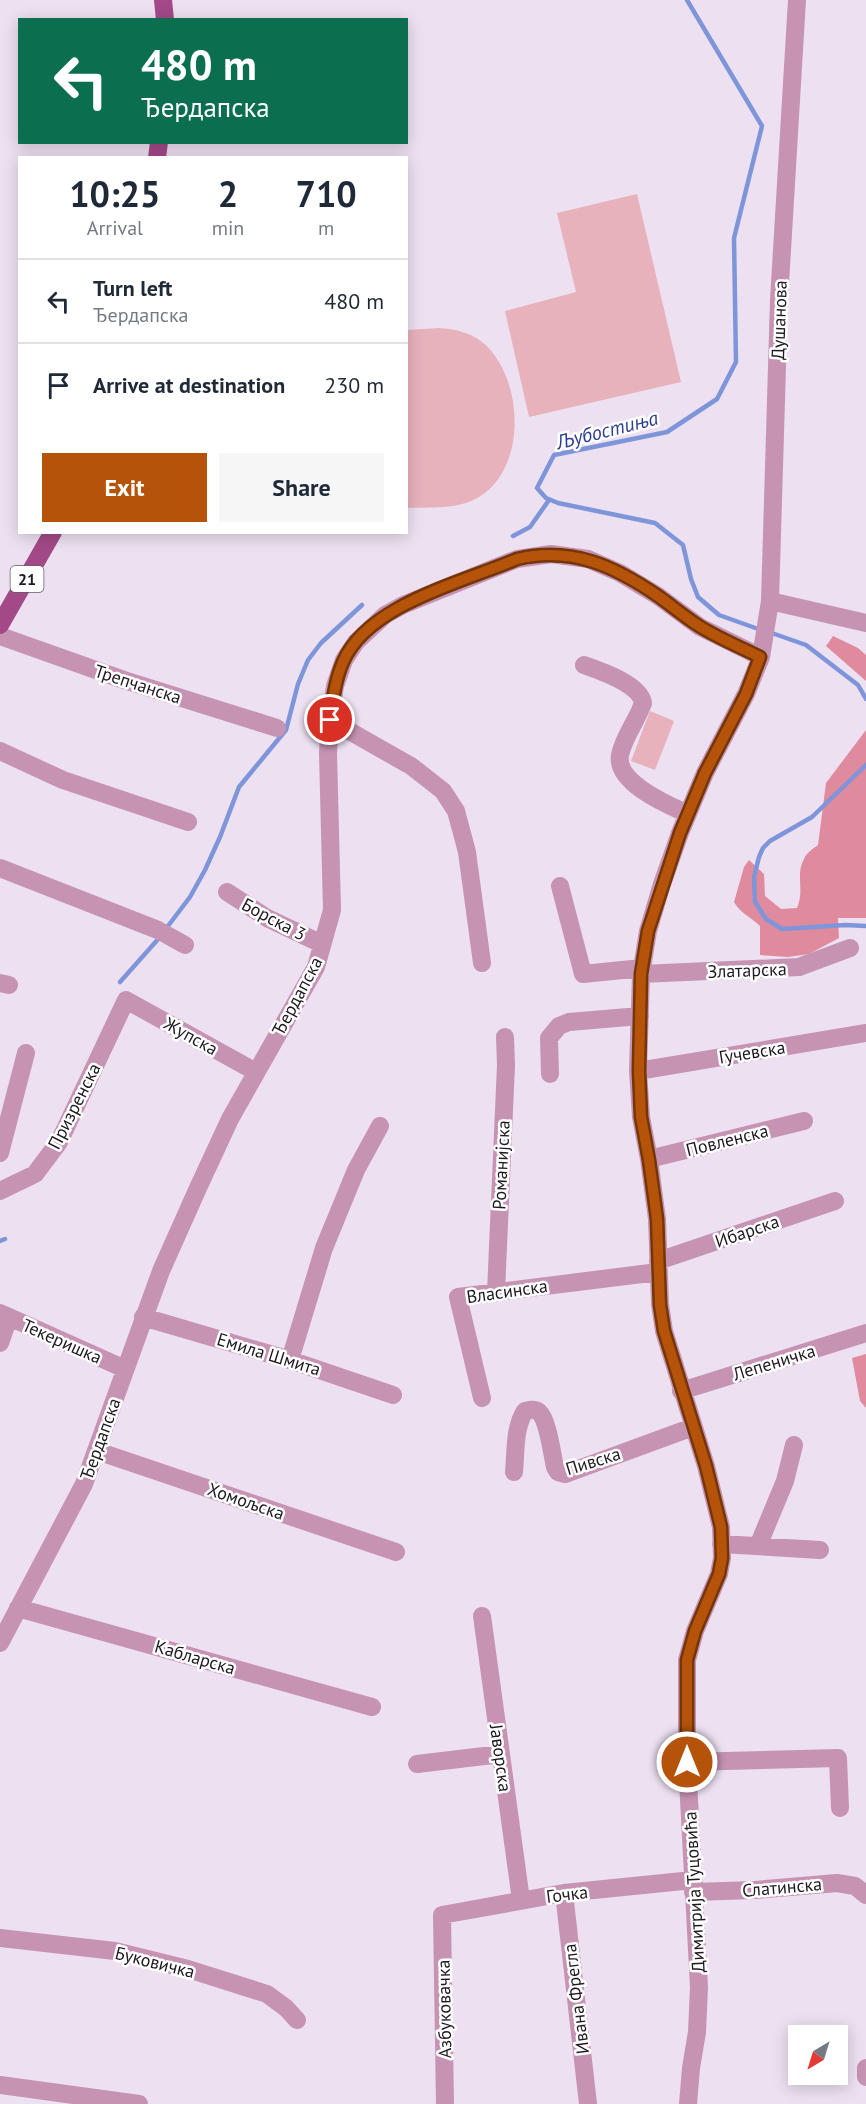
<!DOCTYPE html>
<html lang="en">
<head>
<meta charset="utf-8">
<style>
	body { margin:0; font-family:"PT Sans",sans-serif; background:#f6f6f7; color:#1f2937; height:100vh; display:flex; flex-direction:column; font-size:22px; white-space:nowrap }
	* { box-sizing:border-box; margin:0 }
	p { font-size:20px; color:#747a83 }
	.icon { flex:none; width:33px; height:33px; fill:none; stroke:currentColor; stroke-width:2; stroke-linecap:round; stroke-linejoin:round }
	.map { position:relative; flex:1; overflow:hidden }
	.drawer { position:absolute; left:18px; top:156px; width:390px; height:378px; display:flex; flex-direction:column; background:#fff; border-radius:0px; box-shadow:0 3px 15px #0003 }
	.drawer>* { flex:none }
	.top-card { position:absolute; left:18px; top:18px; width:390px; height:126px; border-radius:0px; box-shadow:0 3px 15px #0003; background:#0b6e4f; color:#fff; overflow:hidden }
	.needle { width:39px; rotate:218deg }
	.fabs { position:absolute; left:788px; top:2025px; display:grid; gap:12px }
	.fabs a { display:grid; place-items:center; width:60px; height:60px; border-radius:0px; background:#fff; box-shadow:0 3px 15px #0003; font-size:30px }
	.pin { position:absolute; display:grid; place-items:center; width:51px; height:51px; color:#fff; margin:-26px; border:3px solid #fff; border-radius:50%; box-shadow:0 2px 6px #0007 }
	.me { position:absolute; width:66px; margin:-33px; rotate:0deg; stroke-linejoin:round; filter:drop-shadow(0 0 4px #0008) }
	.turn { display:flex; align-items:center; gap:21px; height:126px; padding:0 24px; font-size:27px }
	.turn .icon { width:78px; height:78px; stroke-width:2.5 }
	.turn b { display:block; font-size:42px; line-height:51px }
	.eta { display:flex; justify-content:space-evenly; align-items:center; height:102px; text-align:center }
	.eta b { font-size:36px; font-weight:600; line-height:42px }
	.cta { display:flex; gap:12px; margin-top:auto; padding:12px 24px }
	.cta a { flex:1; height:69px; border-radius:0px; background:#b45309; color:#fff; font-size:24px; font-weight:600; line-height:69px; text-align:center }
	.cta a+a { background:#f6f6f7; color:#1f2937 }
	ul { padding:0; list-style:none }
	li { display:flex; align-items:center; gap:18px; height:84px; padding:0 24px; border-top:2px solid #e0e1e3 }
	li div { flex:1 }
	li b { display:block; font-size:22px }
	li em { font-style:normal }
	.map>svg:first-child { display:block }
	.green { fill:#e8b2bd }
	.forest { fill:#e08a9e }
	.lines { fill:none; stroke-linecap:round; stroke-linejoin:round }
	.stream { stroke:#7e95da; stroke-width:4.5 }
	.minor { stroke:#c693b3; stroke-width:18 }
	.major { stroke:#a44988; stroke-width:18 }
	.route-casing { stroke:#753606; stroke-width:15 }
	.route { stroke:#b45309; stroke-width:10 }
	.labels { text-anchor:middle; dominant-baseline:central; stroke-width:5; stroke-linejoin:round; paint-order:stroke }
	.shield { fill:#fff; stroke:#625f63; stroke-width:1.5 }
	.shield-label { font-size:16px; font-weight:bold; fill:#1e1a20 }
	.street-label { font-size:18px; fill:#1e1a20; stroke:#fff }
	.water-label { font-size:20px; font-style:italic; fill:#2c3f91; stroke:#fff }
</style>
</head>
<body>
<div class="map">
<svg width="866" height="2104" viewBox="0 0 866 2104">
	<rect width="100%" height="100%" fill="#ece0f1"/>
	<!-- green -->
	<path class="green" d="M637 194 681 382 529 417 505 311 576 292 557 213Z
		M439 328C455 329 469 332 482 342 524 376 528 468 479 497 458 510 430 507 407 508V330Z
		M650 711 674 721 655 770 631 761Z"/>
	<!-- forest -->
	<path class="forest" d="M833 636 858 648 866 655V681L826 646Z
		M866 730V918H838L839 938 809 954 788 957 760 955V926C752 918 739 912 734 902L744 867 749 860 764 874 765 896 781 909 797 908C805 890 795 875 804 859 806 853 813 849 818 845L826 783Z
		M866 1354V1408L860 1401 852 1358Z"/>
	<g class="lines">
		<!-- stream -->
		<path class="stream" d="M687 0 762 126 734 238 736 362 717 399 667 432 554 455 537 488 546 498 558 503 655 523 683 545 691 579 698 597 719 615 761 630
			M513 536 530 527 549 500
			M769 632 806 645 858 685 866 699
			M866 765 812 817 770 841 763 848 759 857 754 877 755 902 766 919 782 929 845 925 866 926
			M165 930 190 897 205 870 220 837 239 787 286 730 298 684 308 660 321 643 362 605
			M120 982 160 937
			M0 1241 5 1239"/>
		<!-- minor -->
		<path class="minor" d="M770 601 866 623
			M0 636 124 680 277 728
			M584 665C601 671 640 684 643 703 637 721 624 736 620 755 615 783 668 805 688 814
			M330 720 411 766 443 791 456 811 467 852 482 963
			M0 751 63 780 188 822
			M0 868 158 930 185 945
			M560 886 583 974 642 968
			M227 892 267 918 322 944
			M641 974 799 967 850 948
			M0 983 9 985
			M638 1071 866 1033
			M550 1074 549 1038 559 1026 569 1022 640 1016
			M0 1153 26 1053
			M649 1159 804 1121
			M0 1191 35 1174 59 1142 126 1000 256 1072
			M658 1261 835 1201
			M496 1292 506 1065 505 1037
			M0 1313 125 1369
			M143 1317 290 1360 393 1395
			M0 1343 9 1317
			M290 1360 324 1248 356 1170 380 1126
			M681 1391 866 1333
			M482 1398 458 1297 658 1272
			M97 1451 396 1552
			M514 1472C516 1452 514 1428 525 1411 529 1410 534 1408 539 1412 548 1420 552 1454 555 1467L558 1472 565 1474 693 1427
			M721 1544 820 1550
			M758 1546 785 1481 794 1445
			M18 1608 372 1707
			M482 1616 521 1900
			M0 1643 84 1484 161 1271 198 1188 230 1119 316 967 332 910 328 753 330 720 335 686 344 660 356 642 385 615 403 605 517 559 551 554 588 559 620 573 658 596 700 627 761 657
			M687 1762 838 1758 840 1808
			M417 1764 501 1754
			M693 1892 755 1890 837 1883 855 1886 866 1895
			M564 1893 588 2104
			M0 1938 115 1951 188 1969 267 1994 286 2008 297 2020
			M866 2077V2068
			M0 2085 139 2104
			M445 2104 442 1915 564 1893 693 1880
			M688 2104 691 2068 697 2032 699 1987 687 1762V1660L695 1631 719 1574 722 1558 721 1527 706 1466 664 1331 660 1304 657 1219 649 1159 641 1117 638 1071 641 974 648 931 662 884 680 833 705 773 746 694 761 657 770 601 779 300 797 0"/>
		<!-- major -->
		<path class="major" d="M163 0 165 20
			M157 158 159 142
			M0 625 53 532"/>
	</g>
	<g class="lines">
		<defs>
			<path id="route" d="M330 720C333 700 335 680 343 662 368 604 464 582 517 559 572 546 614 566 658 596 672 606 685 617 699 626 718 638 740 647 760 657L746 694 705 773 680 833 648 931 641 974 639 1071 641 1117 649 1160 657 1219 660 1305 664 1331 706 1466 721 1527 722 1558 719 1574 695 1631 687 1660V1762"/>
		</defs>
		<!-- route casing -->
		<use href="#route" class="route-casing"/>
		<!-- route -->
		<use href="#route" class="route"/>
	</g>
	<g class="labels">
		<!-- shield labels -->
		<rect class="shield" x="10.5" y="566" width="33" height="26" rx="4.5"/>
		<g class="shield-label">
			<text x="27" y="579">21</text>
		</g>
		<!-- street labels -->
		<g class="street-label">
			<text transform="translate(779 320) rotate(-88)">Душанова</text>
			<text transform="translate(138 684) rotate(18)">Трепчанска</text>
			<text transform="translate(274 919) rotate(28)">Борска 3</text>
			<text transform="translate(747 970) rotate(-2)">Златарска</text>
			<text transform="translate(297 996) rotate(-62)">Ђердапска</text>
			<text transform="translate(191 1036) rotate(29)">Жупска</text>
			<text transform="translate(752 1052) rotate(-9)">Гучевска</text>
			<text transform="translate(74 1106) rotate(-63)">Призренска</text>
			<text transform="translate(727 1140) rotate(-14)">Повленска</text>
			<text transform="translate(501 1165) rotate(-87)">Романијска</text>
			<text transform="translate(747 1231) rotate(-19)">Ибарска</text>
			<text transform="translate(507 1291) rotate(-8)">Власинска</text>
			<text transform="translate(62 1341) rotate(24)">Текеришка</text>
			<text transform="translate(269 1354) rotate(17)">Емила Шмита</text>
			<text transform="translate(774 1362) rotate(-17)">Лепеничка</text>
			<text transform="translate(100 1439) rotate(-70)">Ђердапска</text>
			<text transform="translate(593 1461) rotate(-17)">Пивска</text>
			<text transform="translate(246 1501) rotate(19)">Хомољска</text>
			<text transform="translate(195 1657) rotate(16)">Кабларска</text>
			<text transform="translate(501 1758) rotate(82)">Јаворска</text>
			<text transform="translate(782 1887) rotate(-5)">Слатинска</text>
			<text transform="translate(694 1892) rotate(-93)">Димитрија Туцовића</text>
			<text transform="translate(567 1894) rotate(-7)">Гочка</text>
			<text transform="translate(155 1962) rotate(14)">Буковичка</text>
			<text transform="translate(576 1999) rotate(-97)">Ивана Фрегла</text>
			<text transform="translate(444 2009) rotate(-91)">Азбуковачка</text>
		</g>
		<!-- water labels -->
		<g class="water-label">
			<text transform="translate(607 430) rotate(-14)">Љубостиња</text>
		</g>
	</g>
</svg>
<div class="fabs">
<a><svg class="needle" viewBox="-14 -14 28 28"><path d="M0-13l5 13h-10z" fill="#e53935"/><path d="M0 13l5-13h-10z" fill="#747a83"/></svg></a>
</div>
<div class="pin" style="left:330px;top:720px;background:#d93025"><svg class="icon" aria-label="arrive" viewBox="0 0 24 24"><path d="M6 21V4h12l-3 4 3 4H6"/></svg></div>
<svg class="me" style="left:687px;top:1762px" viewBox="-20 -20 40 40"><circle r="17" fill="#b45309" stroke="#fff" stroke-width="3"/><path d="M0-11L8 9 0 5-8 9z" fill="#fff"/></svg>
<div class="top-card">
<div class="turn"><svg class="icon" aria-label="left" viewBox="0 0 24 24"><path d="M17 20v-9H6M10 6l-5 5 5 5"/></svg><div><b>480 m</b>Ђердапска</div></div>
</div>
<section class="drawer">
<div class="eta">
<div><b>10:25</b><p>Arrival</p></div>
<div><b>2</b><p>min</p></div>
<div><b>710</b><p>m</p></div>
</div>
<ul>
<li><svg class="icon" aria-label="left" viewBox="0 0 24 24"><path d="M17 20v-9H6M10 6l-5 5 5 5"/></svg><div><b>Turn left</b><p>Ђердапска</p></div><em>480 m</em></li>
<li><svg class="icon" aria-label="arrive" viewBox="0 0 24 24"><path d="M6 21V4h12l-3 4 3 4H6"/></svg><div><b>Arrive at destination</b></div><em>230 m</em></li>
</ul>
<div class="cta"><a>Exit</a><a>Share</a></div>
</section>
</div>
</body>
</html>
